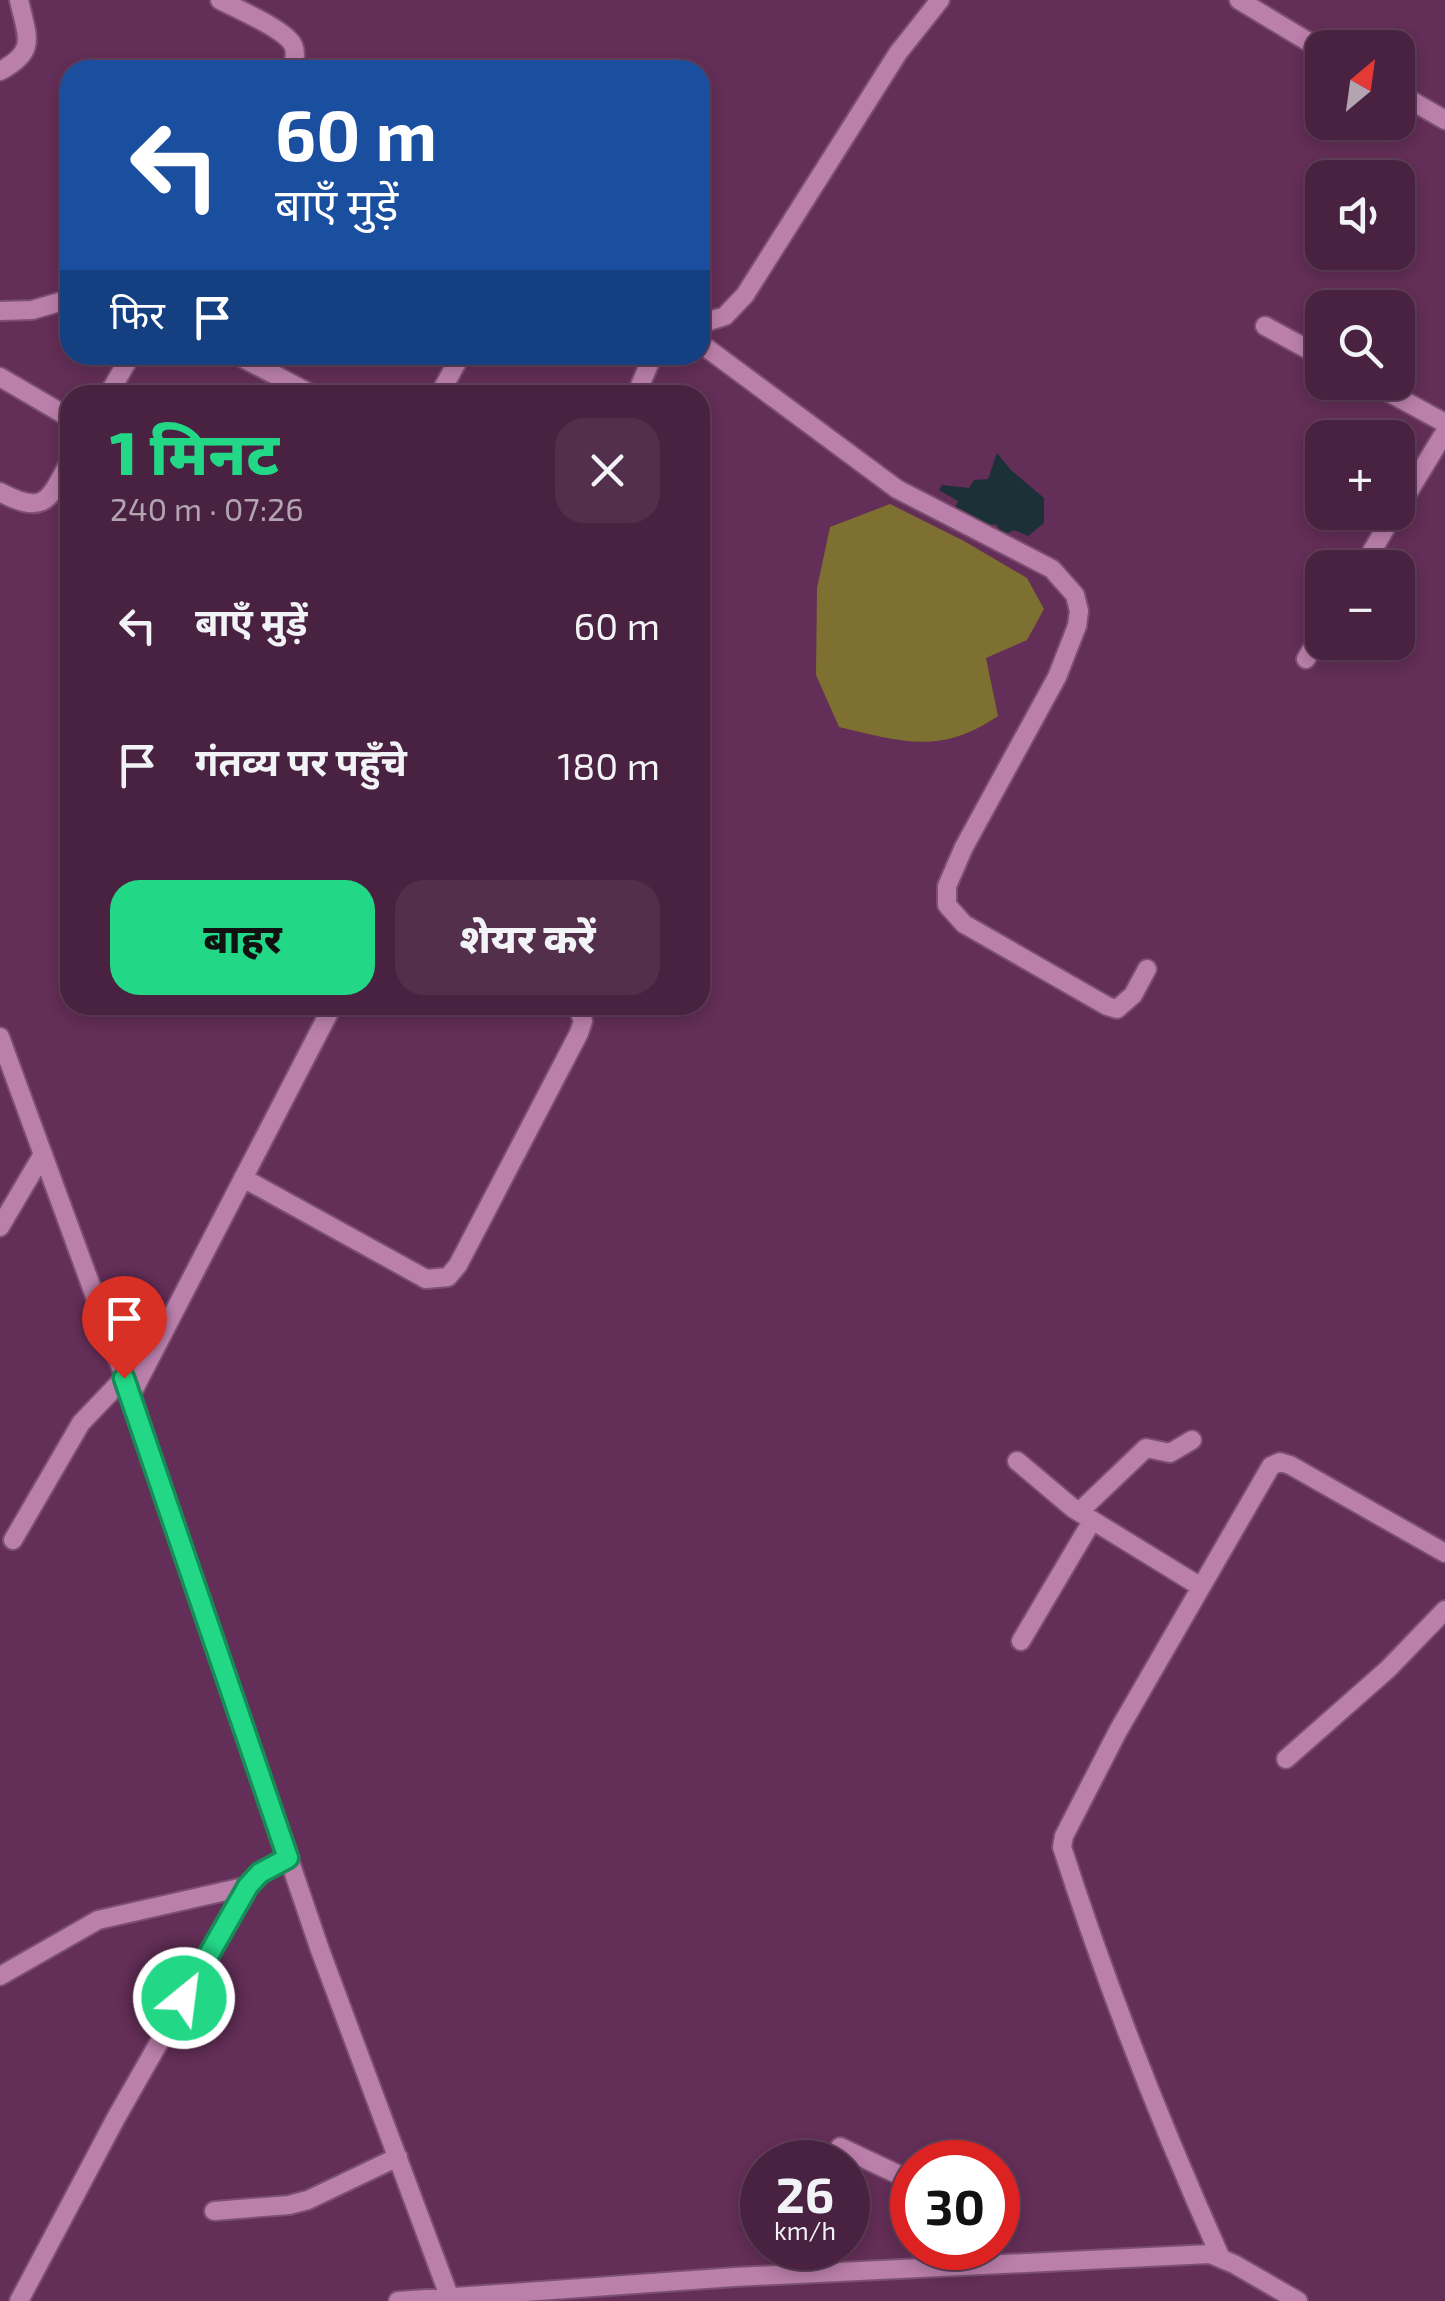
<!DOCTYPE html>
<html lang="hi">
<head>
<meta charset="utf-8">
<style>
	body { margin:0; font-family:"Exo 2","Noto Sans Devanagari",sans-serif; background:#542f4c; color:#f1f3f6; height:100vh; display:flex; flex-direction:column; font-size:38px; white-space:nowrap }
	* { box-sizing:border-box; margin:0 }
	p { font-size:32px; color:#b2a4b1 }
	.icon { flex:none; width:55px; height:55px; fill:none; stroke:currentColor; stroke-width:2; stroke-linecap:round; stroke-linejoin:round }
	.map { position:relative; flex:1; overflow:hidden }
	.panel { position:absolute; left:60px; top:385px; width:650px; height:630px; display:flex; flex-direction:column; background:#4a2241; border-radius:30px; box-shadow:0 5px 15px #0003,0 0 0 2px #613f5a }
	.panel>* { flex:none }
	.banner { position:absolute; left:60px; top:60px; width:650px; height:305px; border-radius:30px; box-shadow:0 5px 15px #0003,0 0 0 2px #613f5a; background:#1a4fa0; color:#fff; overflow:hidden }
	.needle { width:65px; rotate:29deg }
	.tools { position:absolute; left:1305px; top:30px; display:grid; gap:20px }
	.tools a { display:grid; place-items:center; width:110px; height:110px; border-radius:20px; background:#4a2241; box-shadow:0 5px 15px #0003,0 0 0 2px #613f5a; font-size:50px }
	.speed { position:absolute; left:740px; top:2140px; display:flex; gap:20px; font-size:50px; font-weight:700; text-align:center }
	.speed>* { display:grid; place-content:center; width:130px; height:130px; border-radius:50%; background:#4a2241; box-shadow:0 5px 15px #0003,0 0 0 2px #613f5a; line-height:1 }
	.speed small { font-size:25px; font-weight:400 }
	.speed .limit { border:15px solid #d22; background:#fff; color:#111 }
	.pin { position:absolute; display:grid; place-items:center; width:85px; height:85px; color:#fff; margin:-102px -42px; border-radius:50% 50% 50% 0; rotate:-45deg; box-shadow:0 0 10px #0007 }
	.pin .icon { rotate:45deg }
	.me { position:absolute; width:110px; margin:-55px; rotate:29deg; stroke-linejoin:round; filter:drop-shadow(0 0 8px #0008) }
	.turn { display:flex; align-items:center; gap:35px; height:210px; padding:0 50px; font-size:45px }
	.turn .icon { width:130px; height:130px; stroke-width:2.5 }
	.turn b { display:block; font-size:70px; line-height:85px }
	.then { display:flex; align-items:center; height:95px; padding:0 50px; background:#0003; gap:20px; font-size:38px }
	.round { display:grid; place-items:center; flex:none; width:105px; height:105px; border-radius:30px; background:#542f4c }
	.overview { display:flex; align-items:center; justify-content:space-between; height:170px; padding:0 50px }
	h1 { font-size:60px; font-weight:800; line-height:75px; color:#22d887 }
	.primary-button { display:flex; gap:20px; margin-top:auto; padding:20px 50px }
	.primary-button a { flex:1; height:115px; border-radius:30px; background:#22d887; color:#111; font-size:40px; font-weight:800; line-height:115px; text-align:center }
	.primary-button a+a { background:#542f4c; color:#f1f3f6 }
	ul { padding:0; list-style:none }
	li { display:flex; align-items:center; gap:30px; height:140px; padding:0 50px }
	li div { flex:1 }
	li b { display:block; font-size:38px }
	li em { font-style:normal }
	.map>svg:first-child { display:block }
	.green { fill:#7e7031 }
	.water { fill:#1b3137 }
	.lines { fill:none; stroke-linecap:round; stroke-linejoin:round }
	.minor-casing { stroke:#7c4f72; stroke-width:22 }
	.minor { stroke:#ba7fab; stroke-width:18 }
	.route-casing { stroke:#168c58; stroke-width:25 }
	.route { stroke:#22d887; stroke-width:18 }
</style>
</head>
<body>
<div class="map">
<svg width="1445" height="2301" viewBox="0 0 1445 2301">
	<rect width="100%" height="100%" fill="#632e57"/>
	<!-- green -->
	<path class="green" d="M890 504 964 541 1027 578 1044 609 1027 640 986 658 998 716C941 755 902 742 839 727L816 675 817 588 830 527Z"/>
	<!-- water -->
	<path class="water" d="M997 453 1011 470 1044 498V523L1028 536 1014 530 1003 535 996 524 986 526 954 511 958 501 939 490 942 485 969 488 974 480 988 479Z"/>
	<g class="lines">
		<defs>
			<path id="minor" d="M220 0C237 9 285 29 293 45 297 53 294 62 291 70
				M1239 0 1322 50
				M0 71C38 51 27 37 19 0
				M1398 93 1445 120
				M0 311 32 310 70 299
				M700 324 725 316 745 295 898 53 940 0
				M1265 326 1322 357
				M700 343 897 489 1052 569 1075 595 1079 611 1077 626 1057 677 964 847 947 886V905L964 924 1107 1006 1117 1009 1133 995 1147 969
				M237 355 313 395
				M0 377 70 418
				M1370 382 1445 423
				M108 395 131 355
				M439 395 461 355
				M636 395 653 355
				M0 492C45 516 49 500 70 461
				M1398 509 1445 432
				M1362 568 1395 512
				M1306 659 1322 632
				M0 1037 131 1395 320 1950 451 2301
				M243 1178 426 1279 448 1277 458 1265 579 1033 583 1021 577 1005
				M0 1227 43 1154
				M131 1395 333 1005
				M1017 1461 1074 1509 1201 1587
				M1079 1512 1146 1448 1170 1453 1192 1440
				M13 1540 81 1423 124 1378
				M1021 1641 1092 1521
				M1286 1759 1388 1669 1445 1610
				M0 1976 98 1920 248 1886
				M840 2147 912 2181
				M214 2211 289 2205 308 2200 398 2157
				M1220 2256C1160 2122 1107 1987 1062 1847L1064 1836 1118 1731 1271 1466 1280 1462 1290 1465 1445 1553
				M19 2301 116 2118 248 1886 260 1873 288 1858
				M398 2301 735 2277 1210 2254 1234 2264 1298 2301"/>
		</defs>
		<!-- minor casing -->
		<use href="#minor" class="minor-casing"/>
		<!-- minor -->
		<use href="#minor" class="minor"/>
	</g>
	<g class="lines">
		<defs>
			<path id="route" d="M124 1378 288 1858 260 1873 248 1886 184 1998"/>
		</defs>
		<!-- route casing -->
		<use href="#route" class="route-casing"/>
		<!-- route -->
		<use href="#route" class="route"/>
	</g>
</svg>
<div class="tools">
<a><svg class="needle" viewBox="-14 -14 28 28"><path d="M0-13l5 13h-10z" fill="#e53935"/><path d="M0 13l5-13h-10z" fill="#b2a4b1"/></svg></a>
<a><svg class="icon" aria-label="sound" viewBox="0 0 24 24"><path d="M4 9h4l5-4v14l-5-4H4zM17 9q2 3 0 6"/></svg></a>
<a><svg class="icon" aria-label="search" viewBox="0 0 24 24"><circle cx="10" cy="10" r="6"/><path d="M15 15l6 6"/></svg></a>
<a>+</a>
<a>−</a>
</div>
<div class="speed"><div>26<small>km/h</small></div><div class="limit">30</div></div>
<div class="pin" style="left:124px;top:1378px;background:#d93025"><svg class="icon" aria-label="arrive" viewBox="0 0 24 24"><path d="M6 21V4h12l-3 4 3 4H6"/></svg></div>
<svg class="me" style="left:184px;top:1998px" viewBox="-20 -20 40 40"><circle r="17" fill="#22d887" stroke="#fff" stroke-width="3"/><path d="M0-11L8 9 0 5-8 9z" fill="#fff"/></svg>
<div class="banner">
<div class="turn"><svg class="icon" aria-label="left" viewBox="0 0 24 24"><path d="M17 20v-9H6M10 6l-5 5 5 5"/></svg><div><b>60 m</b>बाएँ मुड़ें</div></div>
<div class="then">फिर<svg class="icon" aria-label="arrive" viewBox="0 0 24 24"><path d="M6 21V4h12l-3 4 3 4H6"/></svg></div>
</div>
<section class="panel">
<div class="overview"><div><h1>1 मिनट</h1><p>240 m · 07:26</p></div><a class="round"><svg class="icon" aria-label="close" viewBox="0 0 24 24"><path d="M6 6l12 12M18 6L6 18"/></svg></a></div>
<ul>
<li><svg class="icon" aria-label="left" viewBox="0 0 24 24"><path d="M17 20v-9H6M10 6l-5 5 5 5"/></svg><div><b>बाएँ मुड़ें</b></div><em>60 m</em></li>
<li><svg class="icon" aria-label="arrive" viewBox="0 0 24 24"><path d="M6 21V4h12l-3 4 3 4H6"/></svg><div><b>गंतव्य पर पहुँचे</b></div><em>180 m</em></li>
</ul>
<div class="primary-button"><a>बाहर</a><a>शेयर करें</a></div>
</section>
</div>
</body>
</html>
